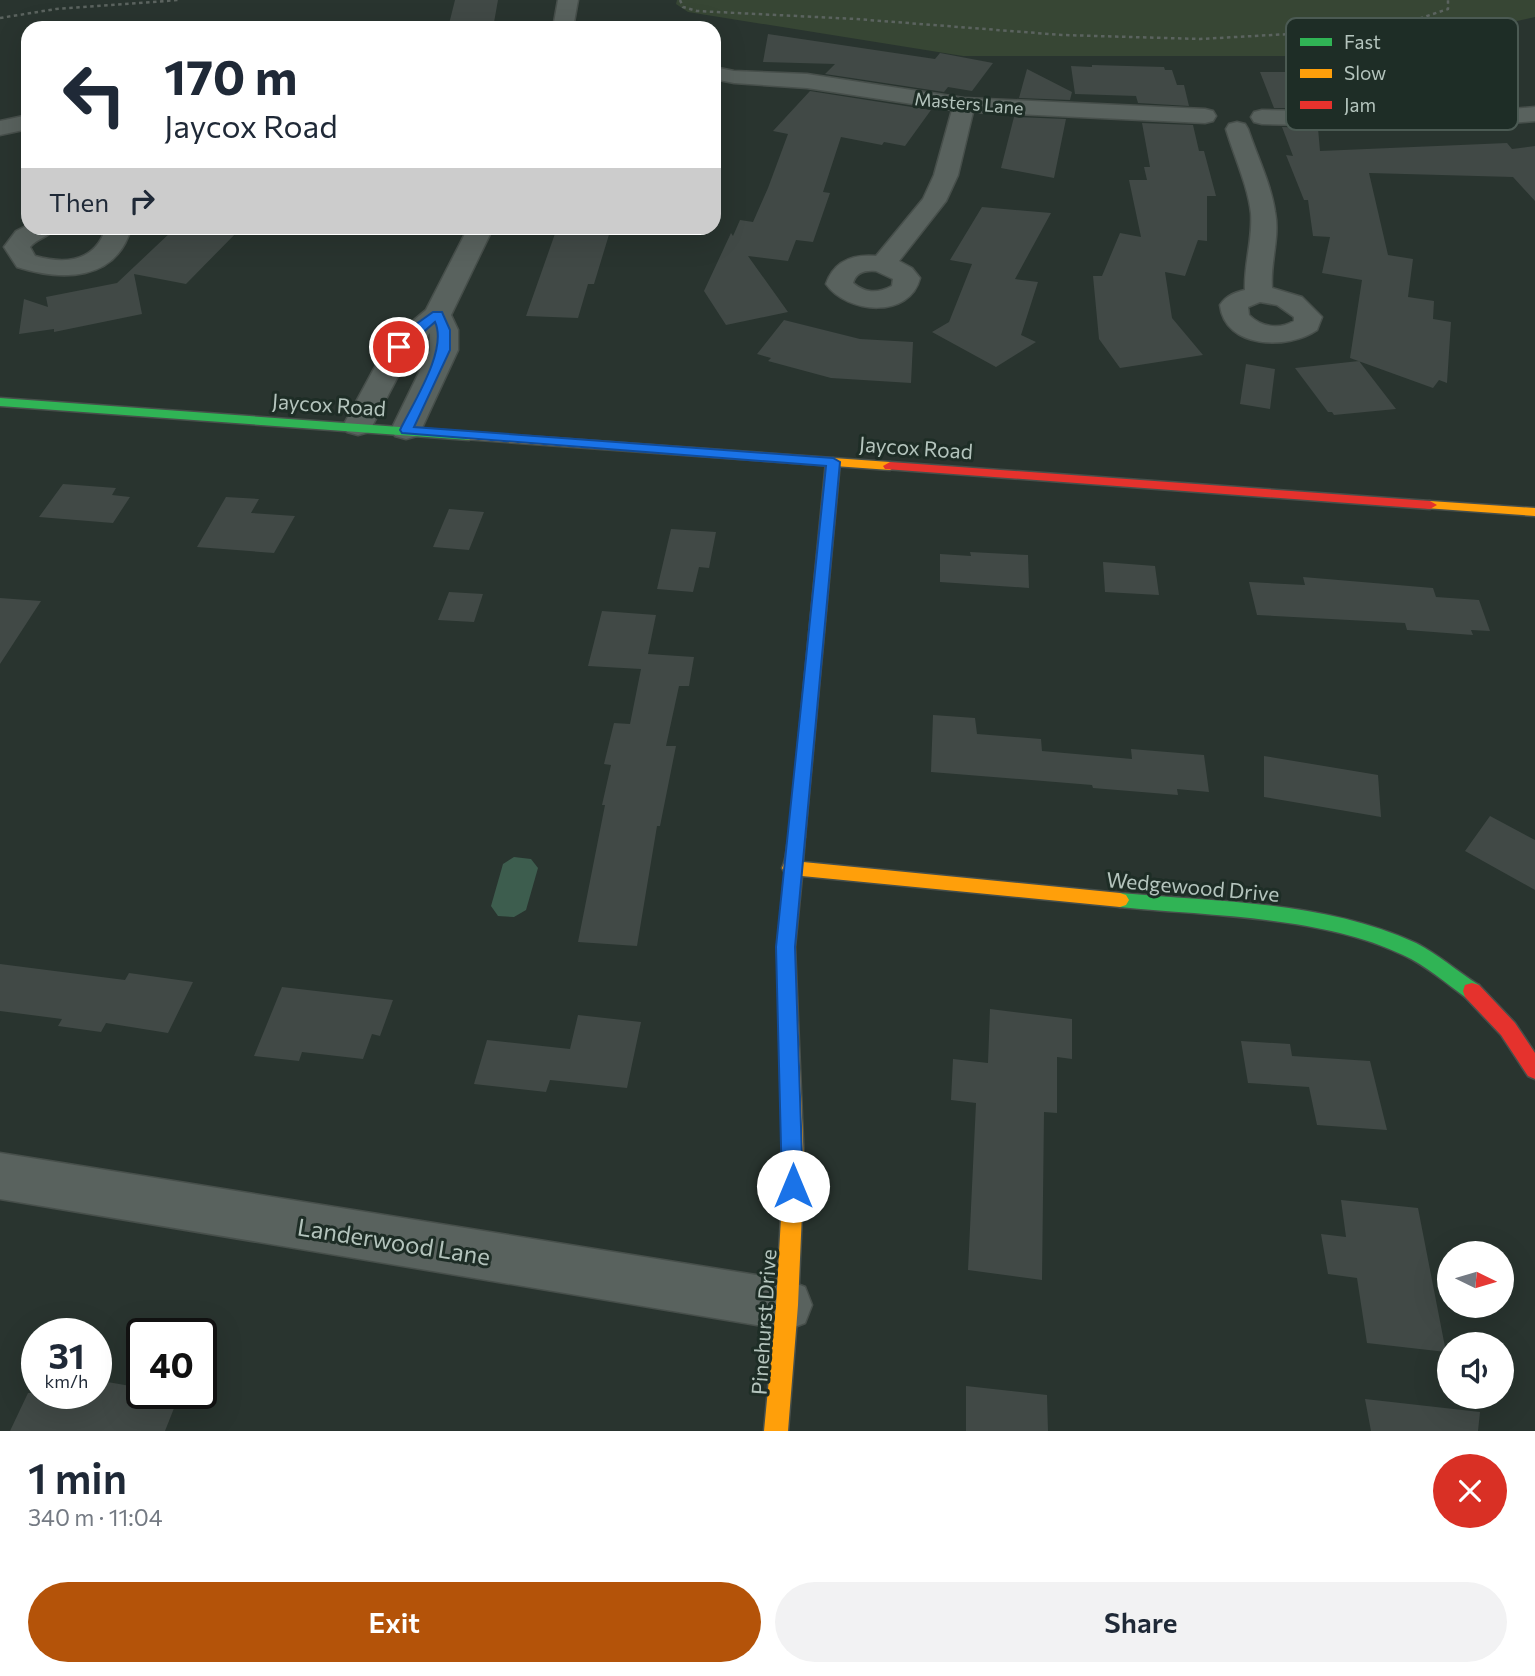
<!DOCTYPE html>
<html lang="en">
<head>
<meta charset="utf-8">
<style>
	body { margin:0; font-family:Commissioner,sans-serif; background:#f2f2f3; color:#1f2937; height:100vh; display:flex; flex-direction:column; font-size:26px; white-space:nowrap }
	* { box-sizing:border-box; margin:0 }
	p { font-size:23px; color:#747a83 }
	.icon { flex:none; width:38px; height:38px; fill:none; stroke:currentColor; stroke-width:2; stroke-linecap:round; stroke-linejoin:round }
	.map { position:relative; height:1431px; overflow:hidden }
	.drawer { display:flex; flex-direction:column; background:#fff; flex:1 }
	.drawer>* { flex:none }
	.guide { position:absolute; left:21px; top:21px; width:700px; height:214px; border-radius:21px; box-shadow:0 7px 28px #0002; background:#fff; color:#1f2937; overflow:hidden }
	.needle { width:46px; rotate:95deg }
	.controls { position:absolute; left:1437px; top:1241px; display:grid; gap:14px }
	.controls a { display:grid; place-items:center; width:77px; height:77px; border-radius:50%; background:#fff; box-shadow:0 7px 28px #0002; font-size:35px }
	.speed { position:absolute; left:21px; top:1318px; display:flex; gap:14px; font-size:35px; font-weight:700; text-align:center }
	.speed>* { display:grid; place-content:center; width:91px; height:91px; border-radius:50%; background:#fff; box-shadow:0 7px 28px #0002; line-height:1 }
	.speed small { font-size:18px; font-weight:400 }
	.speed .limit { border:4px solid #111; border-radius:10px; background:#fff; color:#111 }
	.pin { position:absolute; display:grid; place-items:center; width:60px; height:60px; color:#fff; margin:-30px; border:4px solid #fff; border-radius:50%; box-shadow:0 2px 7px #0007 }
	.me { position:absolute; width:77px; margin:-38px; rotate:0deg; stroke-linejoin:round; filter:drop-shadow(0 0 5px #0008) }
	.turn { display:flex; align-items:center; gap:24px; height:147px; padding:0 28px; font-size:32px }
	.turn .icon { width:91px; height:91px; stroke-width:2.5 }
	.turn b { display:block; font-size:49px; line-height:60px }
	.then { display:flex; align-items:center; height:66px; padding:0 28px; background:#0003; gap:14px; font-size:26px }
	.round { display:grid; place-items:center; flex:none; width:74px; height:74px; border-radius:37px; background:#f2f2f3 }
	.overview { display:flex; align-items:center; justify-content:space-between; height:119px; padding:0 28px }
	h1 { font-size:42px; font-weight:600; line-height:52px }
	.action { display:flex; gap:14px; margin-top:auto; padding:14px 28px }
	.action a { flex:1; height:80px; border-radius:42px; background:#b45309; color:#fff; font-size:28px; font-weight:600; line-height:80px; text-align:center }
	.action a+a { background:#f2f2f3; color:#1f2937 }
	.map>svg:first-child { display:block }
	.green { fill:#374634 }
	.water { fill:#3d5d4e }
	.building { fill:#414946 }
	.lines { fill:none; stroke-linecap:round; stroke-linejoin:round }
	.street-casing { stroke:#474f4b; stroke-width:3 }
	.fast-casing { stroke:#474f4b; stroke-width:3 }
	.slow-casing { stroke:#474f4b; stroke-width:3 }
	.jam-casing { stroke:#474f4b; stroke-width:3 }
	.path { stroke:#5b635f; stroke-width:2.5; stroke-dasharray:3.5 3.5; stroke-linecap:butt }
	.street { fill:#59625e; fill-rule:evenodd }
	.fast { fill:#30b455; fill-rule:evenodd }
	.slow { fill:#ff9f0a; fill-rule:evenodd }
	.jam { fill:#e5322d; fill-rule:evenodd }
	.route { fill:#1a73e8; stroke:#114b97; stroke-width:2 }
	.labels { text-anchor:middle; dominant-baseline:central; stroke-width:6; stroke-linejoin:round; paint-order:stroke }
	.far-street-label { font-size:18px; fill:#b4c4bd; stroke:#1e2d26 }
	.street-label { font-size:21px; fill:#b4c4bd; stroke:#1e2d26 }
	.near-street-label { font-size:24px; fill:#b4c4bd; stroke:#1e2d26 }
	.key { fill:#1e2d26; stroke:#4b5a53; stroke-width:2 }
	.key-label { font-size:19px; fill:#b4c4bd }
</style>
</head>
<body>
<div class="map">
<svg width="1535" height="1431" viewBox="0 0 1535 1431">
	<rect width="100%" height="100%" fill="#29342f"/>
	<!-- green -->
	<path class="green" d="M677 0H1535V17L1367 56H963L688 12 676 4Z"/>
	<!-- water -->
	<path class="water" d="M514 857 531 859 538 868 526 910 514 917 498 916 491 906 503 864Z"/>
	<!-- building -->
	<path class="building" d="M455 0H498L493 28H448Z
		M768 34 935 59 940 53 993 63 972 91 948 87 944 92 825 74 835 64 763 62Z
		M1476 60 1517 88 1354 109 1274 108 1260 72H1297L1299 78H1336Z
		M1092 65 1164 67 1165 70H1172L1177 85H1184L1189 106 1138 103 1136 96 1075 94 1071 66 1092 67Z
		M1027 69 1072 92 1070 100 1019 98Z
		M810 91 931 110 905 146 884 142 882 145 841 137 823 192 830 193 813 242 796 240 788 261 748 256 788 312 726 325 704 291 731 233 733 236 740 220 753 222 768 188 788 134 773 131Z
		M1014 117 1066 119 1054 178 1001 168Z
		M1142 123 1193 125 1199 151H1204L1216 196H1207V241L1198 240 1185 276 1165 272 1172 318 1203 355 1120 368 1099 339 1093 276H1102L1120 233 1141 237 1129 180H1147L1144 167H1150Z
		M1282 127 1318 128 1320 151 1507 143 1512 149 1535 146V201L1513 177 1369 173 1388 255 1413 259 1408 297 1434 301 1433 319 1451 322 1447 383 1439 380 1433 388 1350 358 1362 280 1322 273 1330 237 1313 236 1308 200H1304L1286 155 1293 156Z
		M982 207 1051 213 1015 279 1038 282 1021 335 1036 342 996 367 932 332 949 322 972 264 950 260Z
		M182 228H241L186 284 134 274 142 314 54 332V329L19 334 24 299 48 307 46 297 117 283 172 231 178 232Z
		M557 228H611L594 284H588L578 318 526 316Z
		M784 320 860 339 913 342 911 383 831 378 768 361 771 358 757 354Z
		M1359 361 1396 409 1334 415 1332 412H1328L1295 368Z
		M1246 364 1275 369 1270 409 1240 404Z
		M63 484 116 488 112 495 130 497 113 523 39 517Z
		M226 497 259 499 251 513 295 516 274 553 197 547Z
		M449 509 484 512 469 550 433 547Z
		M671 529 716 532 709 568 699 567 693 592 657 589Z
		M970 552 1028 555 1029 588 940 582V554L971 556Z
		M1103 562 1155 566 1159 595 1105 592Z
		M1303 577 1433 588 1436 597 1479 600 1490 631 1471 630 1473 635 1407 630 1405 623 1257 615 1249 582 1305 585Z
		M449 592 483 594 474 622 438 620Z
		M0 598 41 601 0 664Z
		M602 611 656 615 648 654 694 657 689 686H679L666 746H676L660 826H657L637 946 578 942 605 805H602L611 765 604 764 614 723 630 724 641 669 588 666Z
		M933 715 975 718 977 734 1041 739 1042 751 1132 759 1131 749 1204 755 1209 792 1177 789 1178 795 1093 788 1092 785 931 772Z
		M1264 756 1378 775 1381 817 1264 797Z
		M1490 816 1535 840V890L1465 851Z
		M0 964 125 980 129 973 193 982 168 1033 106 1023 101 1032 58 1026 62 1019 0 1011Z
		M282 987 393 1000 380 1036 372 1034 363 1059 302 1052 299 1061 254 1056Z
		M990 1009 1072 1019V1059L1057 1057V1113L1044 1112 1042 1280 968 1270 976 1103 951 1100 953 1059 988 1063Z
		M578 1015 641 1022 627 1088 550 1080 546 1092 474 1084 487 1040 570 1049Z
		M1241 1041 1290 1044 1292 1056 1370 1061 1387 1130 1317 1125 1309 1087 1248 1083Z
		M1341 1200 1418 1208 1446 1352 1367 1343 1357 1278 1328 1274 1321 1234 1346 1237Z
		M96 1380 142 1388V1393H180L165 1431H10L28 1393H96Z
		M966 1386 1047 1395 1048 1431H966Z
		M1365 1399 1480 1412 1478 1431H1371Z"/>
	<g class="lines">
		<defs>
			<path id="street" d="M558 0H578L573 28H553Z
				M714 67 734 71 807 74 964 98 1205 109 1213 111 1216 116 1213 121 1205 123 973 112 958 175 946 201 899 261 912 268 920 278C910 319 847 314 826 284 834 261 852 254 876 256L923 199 934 175 952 110 807 88 734 83 714 79ZM876 271 893 279 892 286C877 294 865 293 853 283 856 272 865 270 876 271Z
				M1535 107V121L1453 128 1262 124 1254 122 1251 117 1254 112 1262 110 1453 114Z
				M28 115V129L0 135V121Z
				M1237 122 1245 124 1248 129C1257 156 1271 184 1275 212 1280 238 1270 262 1272 288L1302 297 1322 317 1317 330C1288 350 1225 349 1220 305 1227 295 1234 293 1245 290 1244 262 1253 240 1251 213 1248 186 1234 156 1226 129L1229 124ZM1260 302 1277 305 1294 317V321C1279 330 1261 327 1249 315L1248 307Z
				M28 225V228H55C50 237 37 238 30 247L35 256C67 265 95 261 106 228H131C116 282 61 281 17 267L4 247 16 231Z
				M468 228H493L451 315 458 330V350L421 430 417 436 406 439 395 436 391 430 430 350V333L411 351 369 432 358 435 347 432 343 426 389 341 426 310Z
				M0 1153 787 1280 805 1287 812 1305 805 1323 787 1330 0 1199Z"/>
			<path id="fast" d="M0 398 469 432 475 436 469 440 0 406Z
				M833 458 840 462 805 837 803 842 797 844 791 842 789 837 826 462Z
				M1120 893C1219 902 1324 901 1416 943 1438 954 1458 972 1479 985L1481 991 1479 997 1472 999 1465 997C1446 983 1425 965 1403 955 1323 916 1209 916 1120 907L1114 905 1111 900 1114 895Z"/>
			<path id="slow" d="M469 432 890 462 897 466 890 470 464 439V433Z
				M1430 501 1535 508V516L1425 508 1423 505 1425 502Z
				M797 830 803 832 805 837 803 862 1120 893 1126 895 1129 900 1126 905 1120 907 802 876 795 947 804 1166 798 1305 788 1431H764L776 1305 784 1166 777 947 785 873 782 868C788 857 785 844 791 832Z"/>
			<path id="jam" d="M890 462 1430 501 1437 505 1430 509 885 469 883 466Z
				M1472 983 1479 985 1515 1023 1535 1053V1079L1528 1076 1501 1035 1465 997 1463 991 1465 985Z"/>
		</defs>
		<!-- street casing -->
		<use href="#street" class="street-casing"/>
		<!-- fast casing -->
		<use href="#fast" class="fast-casing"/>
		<!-- slow casing -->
		<use href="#slow" class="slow-casing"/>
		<!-- jam casing -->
		<use href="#jam" class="jam-casing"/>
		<!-- path -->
		<path class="path" d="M680 0 683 7 697 11 856 19 1062 35 1200 39 1290 34 1364 37 1448 9V0
			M0 18 56 9 179 0"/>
		<!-- street -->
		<use href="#street" class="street"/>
		<!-- fast -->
		<use href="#fast" class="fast"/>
		<!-- slow -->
		<use href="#slow" class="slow"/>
		<!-- jam -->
		<use href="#jam" class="jam"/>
	</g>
	<!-- route -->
	<path class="route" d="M433 312H442L450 330V350L414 427 833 458 840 462 795 947 803 1186 800 1193 793 1196 785 1193 782 1186 776 947 826 466 402 433 400 430C413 403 448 350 435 322L403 350 393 347 412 327Z"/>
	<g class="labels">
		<!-- far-street labels -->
		<g class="far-street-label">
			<text transform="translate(969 103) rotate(5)">Masters Lane</text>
		</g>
		<!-- street labels -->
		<g class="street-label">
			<text transform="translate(329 404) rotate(4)">Jaycox Road</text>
			<text transform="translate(916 447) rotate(4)">Jaycox Road</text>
			<text transform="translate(1193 886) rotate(5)">Wedgewood Drive</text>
			<text transform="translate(763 1322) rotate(-86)">Pinehurst Drive</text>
		</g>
		<!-- near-street labels -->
		<g class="near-street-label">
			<text transform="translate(394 1241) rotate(9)">Landerwood Lane</text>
		</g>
	</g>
	<!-- legend -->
	<rect x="1286" y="18" width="232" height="112" rx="10" class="key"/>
	<rect x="1300" y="38" width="32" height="8" fill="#30b455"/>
	<rect x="1300" y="69" width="32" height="9" fill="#ff9f0a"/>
	<rect x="1300" y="101" width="32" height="8" fill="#e5322d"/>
	<g class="key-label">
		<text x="1344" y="49">Fast</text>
		<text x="1344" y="80">Slow</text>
		<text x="1344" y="112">Jam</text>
	</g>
</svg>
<div class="controls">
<a><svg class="needle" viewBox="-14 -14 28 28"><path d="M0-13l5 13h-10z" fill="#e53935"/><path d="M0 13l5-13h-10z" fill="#747a83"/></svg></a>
<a><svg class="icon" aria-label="sound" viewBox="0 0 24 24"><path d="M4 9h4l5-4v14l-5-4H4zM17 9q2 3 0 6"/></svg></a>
</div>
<div class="speed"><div>31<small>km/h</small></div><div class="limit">40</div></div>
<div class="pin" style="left:399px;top:347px;background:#d93025"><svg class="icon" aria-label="arrive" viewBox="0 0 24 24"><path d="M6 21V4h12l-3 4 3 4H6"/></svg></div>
<svg class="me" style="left:793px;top:1186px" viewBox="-20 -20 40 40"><circle r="19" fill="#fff"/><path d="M0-13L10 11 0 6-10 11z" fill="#1a73e8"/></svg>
<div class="guide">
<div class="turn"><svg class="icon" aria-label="left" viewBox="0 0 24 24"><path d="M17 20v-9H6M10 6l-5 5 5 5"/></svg><div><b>170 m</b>Jaycox Road</div></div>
<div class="then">Then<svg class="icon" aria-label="right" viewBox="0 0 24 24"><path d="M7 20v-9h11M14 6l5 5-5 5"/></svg></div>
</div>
</div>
<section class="drawer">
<div class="overview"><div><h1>1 min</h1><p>340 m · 11:04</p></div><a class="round" style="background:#d93025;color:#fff"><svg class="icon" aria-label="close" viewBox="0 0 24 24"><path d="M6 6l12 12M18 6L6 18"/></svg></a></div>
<div class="action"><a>Exit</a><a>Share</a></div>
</section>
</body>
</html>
